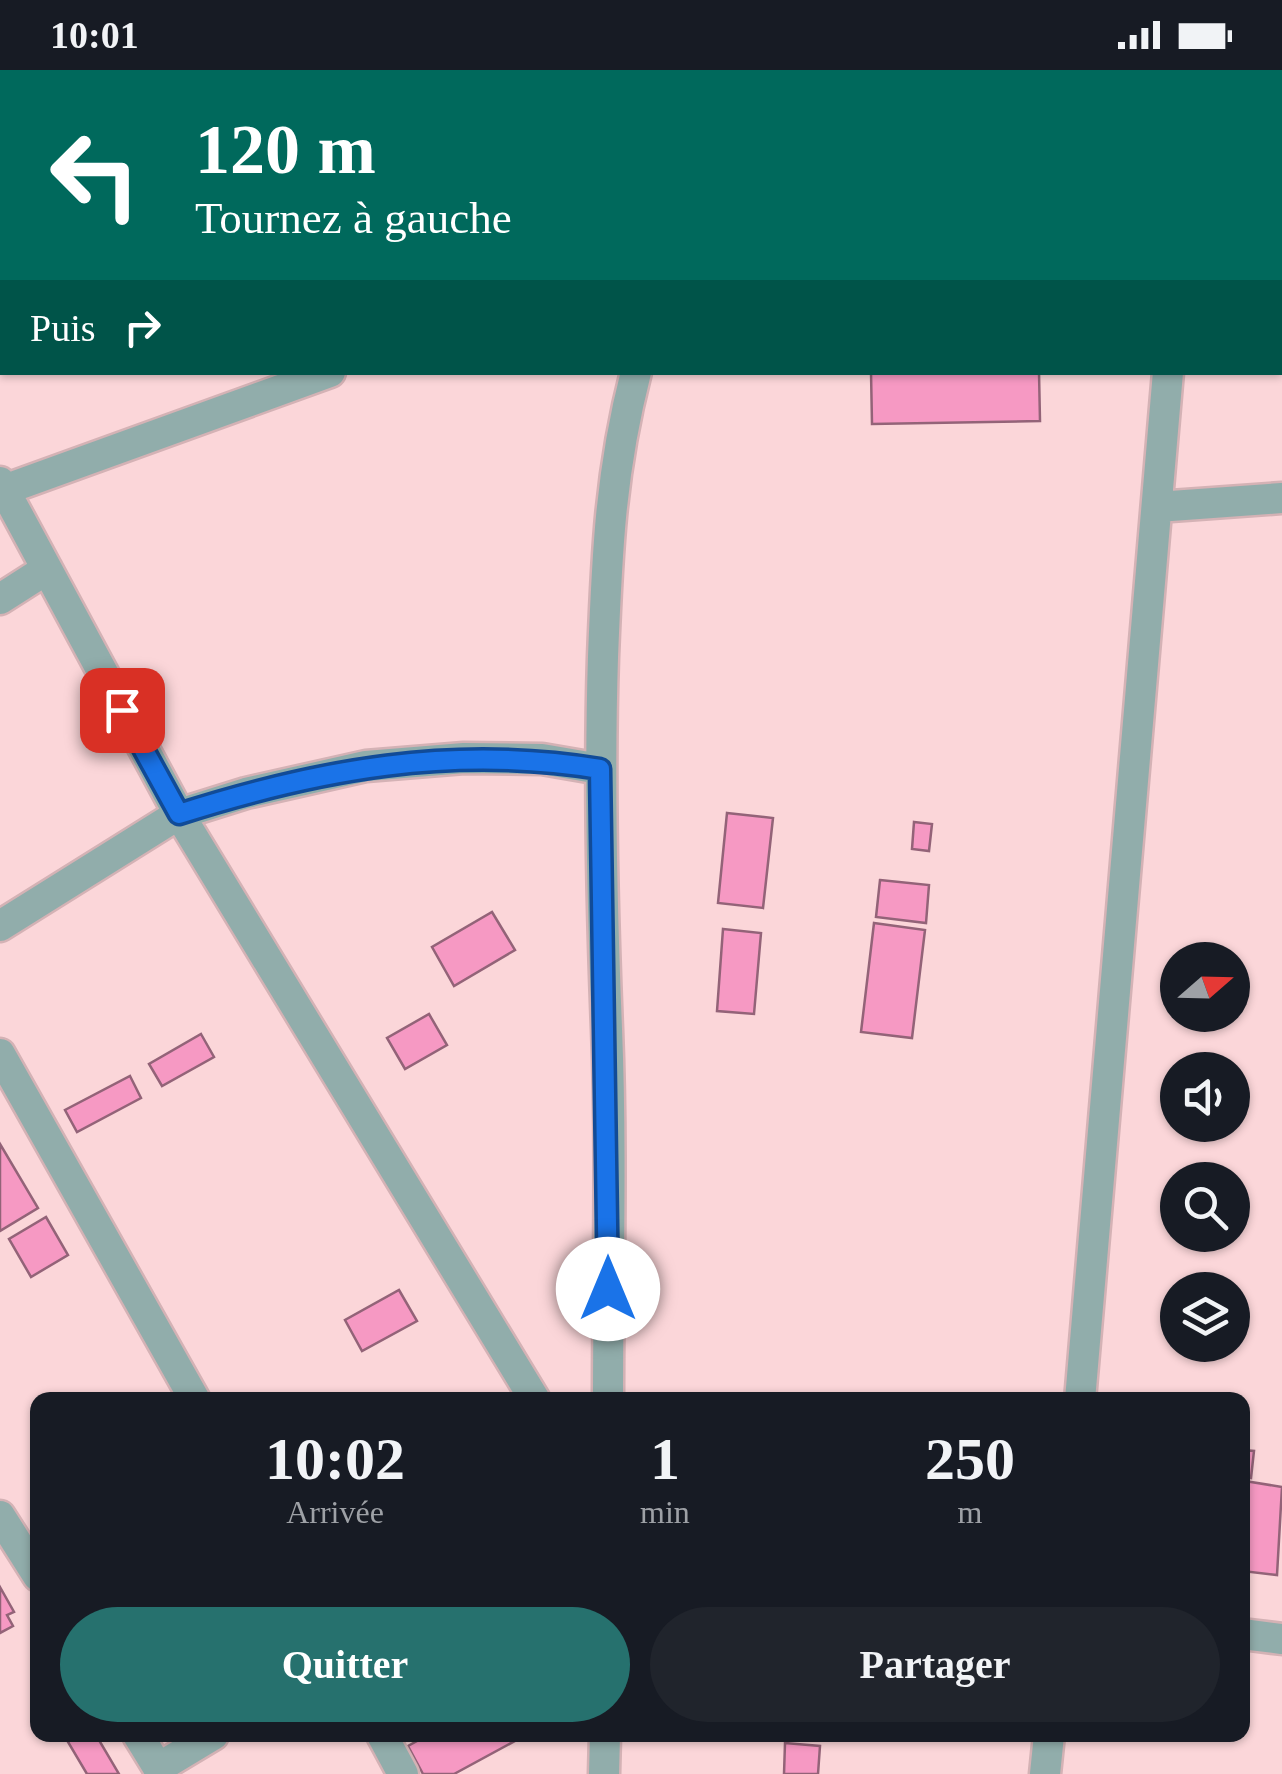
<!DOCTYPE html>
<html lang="fr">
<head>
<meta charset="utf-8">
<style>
	body { margin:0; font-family:Georgia,serif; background:#20242c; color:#f1f3f6; height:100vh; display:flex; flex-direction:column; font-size:38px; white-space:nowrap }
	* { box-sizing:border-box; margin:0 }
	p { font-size:32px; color:#9ea1a6 }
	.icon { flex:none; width:55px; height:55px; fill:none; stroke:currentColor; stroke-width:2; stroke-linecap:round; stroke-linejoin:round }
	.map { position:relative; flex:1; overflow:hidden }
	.drawer { position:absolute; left:30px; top:1322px; width:1220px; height:350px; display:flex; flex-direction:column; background:#171b24; border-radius:20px; box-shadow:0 2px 8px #0004 }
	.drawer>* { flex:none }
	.top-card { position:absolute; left:0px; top:0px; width:1282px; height:305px; box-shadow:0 2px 8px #0004; background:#00695c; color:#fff; overflow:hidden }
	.needle { width:65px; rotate:70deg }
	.buttons { position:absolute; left:1160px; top:872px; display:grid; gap:20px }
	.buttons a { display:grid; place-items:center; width:90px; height:90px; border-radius:50%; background:#171b24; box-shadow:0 2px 8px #0004; font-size:50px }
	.pin { position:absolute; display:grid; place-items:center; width:85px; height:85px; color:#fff; margin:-42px; border-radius:20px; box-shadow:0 5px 15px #0006 }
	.me { position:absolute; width:110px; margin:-55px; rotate:0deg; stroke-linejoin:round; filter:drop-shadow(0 0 8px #0008) }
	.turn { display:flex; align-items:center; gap:35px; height:210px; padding:0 30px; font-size:45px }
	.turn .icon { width:130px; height:130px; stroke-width:2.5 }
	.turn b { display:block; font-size:70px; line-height:85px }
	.then { display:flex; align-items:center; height:95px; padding:0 30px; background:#0003; gap:20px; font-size:38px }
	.eta { display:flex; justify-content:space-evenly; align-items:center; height:170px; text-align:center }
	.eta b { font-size:60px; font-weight:600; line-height:70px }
	.primary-button { display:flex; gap:20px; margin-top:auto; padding:20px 30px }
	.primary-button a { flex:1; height:115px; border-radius:60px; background:#26716e; color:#fff; font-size:40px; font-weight:600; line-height:115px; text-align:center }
	.primary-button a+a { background:#20242c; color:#f1f3f6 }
	.status { display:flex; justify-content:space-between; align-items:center; height:70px; padding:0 50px; background:#171b24; direction:ltr }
	.status svg { height:28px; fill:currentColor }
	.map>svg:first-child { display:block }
	.building { fill:#f699c3; stroke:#936378; stroke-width:2.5 }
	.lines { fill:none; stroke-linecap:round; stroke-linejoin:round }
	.minor-casing { stroke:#d4b2b5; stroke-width:35 }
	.minor { stroke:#91adab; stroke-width:30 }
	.route-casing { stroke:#114b97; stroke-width:25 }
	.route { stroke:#1a73e8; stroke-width:18 }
</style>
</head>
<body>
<div class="status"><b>10:01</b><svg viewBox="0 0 49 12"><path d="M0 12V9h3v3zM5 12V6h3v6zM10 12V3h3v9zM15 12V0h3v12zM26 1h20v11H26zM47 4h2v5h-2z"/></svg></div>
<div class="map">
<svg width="1282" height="1704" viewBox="0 0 1282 1704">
	<rect width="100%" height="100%" fill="#fbd6d9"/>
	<!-- building -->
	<path class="building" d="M39 0H388L384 2Z
		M871 302H1039L1040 351 872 354Z
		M727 743 773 748 763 838 718 833Z
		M914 752 932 754 929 781 912 779Z
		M880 810 929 815 926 853 876 847Z
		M492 842 515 880 454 916 432 877Z
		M874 853 925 860 912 968 861 962Z
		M723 859 761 863 754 944 717 941Z
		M429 944 447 975 405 999 387 968Z
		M201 964 214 987 162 1016 149 994Z
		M130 1006 141 1028 77 1062 65 1040Z
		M0 1074 38 1138 0 1161Z
		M46 1147 68 1185 31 1207 9 1169Z
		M399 1220 417 1251 362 1281 345 1250Z
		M1242 1380 1254 1381 1251 1408 1242 1407Z
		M1245 1411 1282 1417 1277 1505 1242 1501Z
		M0 1517 14 1542 7 1545 13 1556 0 1563Z
		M80 1665H96L119 1704H87L68 1672Z
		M428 1665H526L454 1704H423L408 1676Z
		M785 1673 820 1676 818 1704H784Z"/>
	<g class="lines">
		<defs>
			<path id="minor" d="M1194 1 1249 2
				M893 2V0
				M1280 3H1282
				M0 412 179 744 535 1330
				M4 420 330 302
				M1157 437 1282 428
				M0 529 47 499
				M0 856 179 744 246 723 366 696 464 688 542 689 600 699
				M0 984 195 1330
				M608 1330C608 1206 612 1082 607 959 602 835 599 712 603 587 607 485 610 403 636 302
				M1080 1330 1168 302
				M0 1446 38 1506
				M1242 1564 1282 1569
				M138 1665 162 1704
				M382 1665 403 1704
				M158 1698 213 1665
				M604 1704 605 1665
				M1045 1704 1049 1665"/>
		</defs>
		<!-- minor casing -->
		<use href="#minor" class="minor-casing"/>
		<!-- minor -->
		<use href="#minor" class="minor"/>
	</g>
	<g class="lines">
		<defs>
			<path id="route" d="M122 640 179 744C320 699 453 675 600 699L608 1219"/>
		</defs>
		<!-- route casing -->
		<use href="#route" class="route-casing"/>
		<!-- route -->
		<use href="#route" class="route"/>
	</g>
</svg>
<div class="buttons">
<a><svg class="needle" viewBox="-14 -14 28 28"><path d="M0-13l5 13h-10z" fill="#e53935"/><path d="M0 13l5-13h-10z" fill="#9ea1a6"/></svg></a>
<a><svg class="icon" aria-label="sound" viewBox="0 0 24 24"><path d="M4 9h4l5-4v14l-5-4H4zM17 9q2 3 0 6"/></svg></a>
<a><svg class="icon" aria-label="search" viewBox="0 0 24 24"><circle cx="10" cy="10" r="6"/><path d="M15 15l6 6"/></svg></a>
<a><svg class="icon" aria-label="layers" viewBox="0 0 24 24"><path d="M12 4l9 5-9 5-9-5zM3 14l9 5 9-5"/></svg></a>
</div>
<div class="pin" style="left:122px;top:640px;background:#d93025"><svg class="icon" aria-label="arrive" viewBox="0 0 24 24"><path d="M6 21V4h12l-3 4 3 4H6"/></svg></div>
<svg class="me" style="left:608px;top:1219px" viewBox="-20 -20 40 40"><circle r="19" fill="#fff"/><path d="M0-13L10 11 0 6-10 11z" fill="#1a73e8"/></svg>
<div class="top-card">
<div class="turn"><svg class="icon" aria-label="left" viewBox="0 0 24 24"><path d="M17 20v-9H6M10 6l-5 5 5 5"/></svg><div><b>120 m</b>Tournez à gauche</div></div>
<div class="then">Puis<svg class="icon" aria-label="right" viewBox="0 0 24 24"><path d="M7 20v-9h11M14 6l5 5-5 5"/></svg></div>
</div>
<section class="drawer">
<div class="eta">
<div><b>10:02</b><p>Arrivée</p></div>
<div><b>1</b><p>min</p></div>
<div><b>250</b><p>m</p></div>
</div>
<div class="primary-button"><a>Quitter</a><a>Partager</a></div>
</section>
</div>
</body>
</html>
